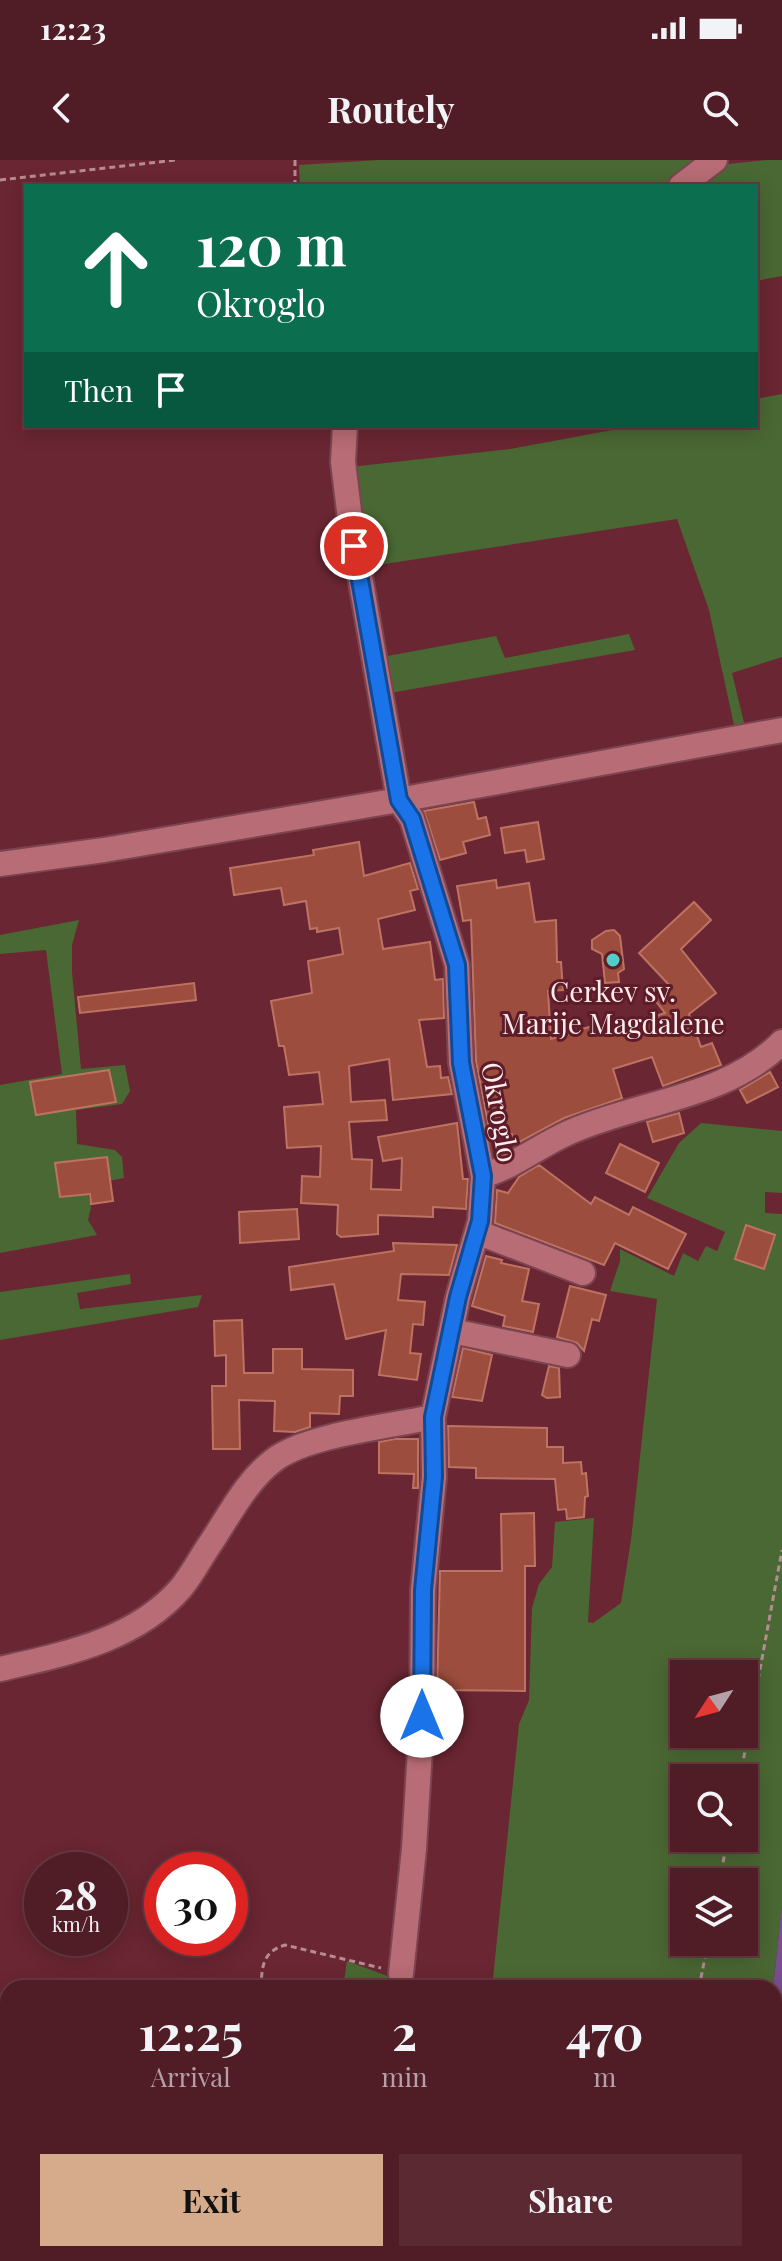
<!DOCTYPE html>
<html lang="en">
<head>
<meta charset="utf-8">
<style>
	body { margin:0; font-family:"Playfair Display",serif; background:#5a2932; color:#f1f3f6; height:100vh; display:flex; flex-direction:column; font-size:30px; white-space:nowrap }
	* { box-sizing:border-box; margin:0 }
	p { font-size:26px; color:#b4a1a7 }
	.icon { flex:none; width:44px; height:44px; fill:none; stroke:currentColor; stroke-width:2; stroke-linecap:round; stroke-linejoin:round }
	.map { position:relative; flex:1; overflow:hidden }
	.sheet { position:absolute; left:0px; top:1820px; width:782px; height:282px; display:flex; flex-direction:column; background:#501c26; border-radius:24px 24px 0 0; box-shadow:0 4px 20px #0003,0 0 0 2px #673a43 }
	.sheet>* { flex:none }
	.top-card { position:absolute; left:24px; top:24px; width:734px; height:244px; border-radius:0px; box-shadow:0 4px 20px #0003,0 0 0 2px #673a43; background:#0b6e4f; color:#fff; overflow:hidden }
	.needle { width:52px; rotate:234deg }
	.fabs { position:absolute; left:670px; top:1500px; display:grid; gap:16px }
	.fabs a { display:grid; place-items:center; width:88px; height:88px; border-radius:0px; background:#501c26; box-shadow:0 4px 20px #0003,0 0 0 2px #673a43; font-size:40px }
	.speed { position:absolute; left:24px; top:1692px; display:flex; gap:16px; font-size:40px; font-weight:700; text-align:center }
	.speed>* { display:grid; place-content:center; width:104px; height:104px; border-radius:50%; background:#501c26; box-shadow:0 4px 20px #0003,0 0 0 2px #673a43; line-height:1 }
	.speed small { font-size:20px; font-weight:400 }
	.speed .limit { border:12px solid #d22; background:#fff; color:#111 }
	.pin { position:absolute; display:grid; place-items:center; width:68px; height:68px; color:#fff; margin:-34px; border:4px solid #fff; border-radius:50%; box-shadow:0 2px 8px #0007 }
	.me { position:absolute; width:88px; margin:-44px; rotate:0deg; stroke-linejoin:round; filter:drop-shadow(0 0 6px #0008) }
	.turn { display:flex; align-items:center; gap:28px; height:168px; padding:0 40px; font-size:36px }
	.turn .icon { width:104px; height:104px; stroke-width:2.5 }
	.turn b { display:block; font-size:56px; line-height:68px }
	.then { display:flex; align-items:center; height:76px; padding:0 40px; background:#0003; gap:16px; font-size:30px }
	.eta { display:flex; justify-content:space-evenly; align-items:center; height:136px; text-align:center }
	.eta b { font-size:48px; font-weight:700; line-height:56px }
	.cta { display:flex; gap:16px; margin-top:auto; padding:16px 40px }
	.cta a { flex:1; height:92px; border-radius:0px; background:#d6ab8b; color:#111; font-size:32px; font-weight:700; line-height:92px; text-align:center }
	.cta a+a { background:#5a2932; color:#f1f3f6 }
	.status { display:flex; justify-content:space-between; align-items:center; height:56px; padding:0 40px; background:#501c26; direction:ltr }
	.status svg { height:22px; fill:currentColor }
	header { display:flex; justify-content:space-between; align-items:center; height:104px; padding:0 40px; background:#501c26; font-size:36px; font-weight:700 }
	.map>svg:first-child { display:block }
	.green { fill:#4a6833; fill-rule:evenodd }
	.water { fill:#784e8f }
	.building { fill:#9d4d3d; stroke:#bd7363; stroke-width:2 }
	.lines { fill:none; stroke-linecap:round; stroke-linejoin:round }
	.minor-casing { stroke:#7b4450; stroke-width:28 }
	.path { stroke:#b68c92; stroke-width:3; stroke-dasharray:6 4; stroke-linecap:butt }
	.minor { stroke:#b86c75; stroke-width:24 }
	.route-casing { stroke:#114b97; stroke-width:20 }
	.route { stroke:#1a73e8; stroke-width:14 }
	.poi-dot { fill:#53cdca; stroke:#5e1b28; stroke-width:3 }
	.labels { text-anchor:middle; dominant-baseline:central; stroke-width:6; stroke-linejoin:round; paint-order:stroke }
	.poi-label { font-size:28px; fill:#ffedee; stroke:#5e1b28 }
	.street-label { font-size:28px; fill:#ffedee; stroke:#5e1b28 }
</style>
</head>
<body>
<div class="status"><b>12:23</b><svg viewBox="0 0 49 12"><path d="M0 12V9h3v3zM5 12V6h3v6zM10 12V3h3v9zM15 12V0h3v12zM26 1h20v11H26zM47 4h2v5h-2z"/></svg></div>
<header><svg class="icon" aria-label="back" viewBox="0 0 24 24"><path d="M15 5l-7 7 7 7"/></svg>Routely<svg class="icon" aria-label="search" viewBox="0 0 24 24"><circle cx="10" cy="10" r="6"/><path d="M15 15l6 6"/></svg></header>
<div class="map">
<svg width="782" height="2101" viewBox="0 0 782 2101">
	<rect width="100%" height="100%" fill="#6a2632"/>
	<!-- green -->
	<path class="green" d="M378 0H702L665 26H300L299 5Z
		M767 0H782V116L756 121V26H698L728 4Z
		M782 234V497L732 513 745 567 731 574 414 633 413 624 717 573 734 565 709 450 677 359 365 407 350 307 510 289 634 266H756V239Z
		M629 474 635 490 390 533 382 497 496 476 505 498Z
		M79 760 72 785V812L81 909 125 905 130 931 122 944 76 950 77 984 115 990 122 997 124 1018 86 1025 91 1048 88 1060 97 1075 0 1093V925L62 914 46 790 0 794V775Z
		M701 963 782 971V1033L765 1032V1053L782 1054V1745L773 1828H492L519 1564 529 1540 532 1448 539 1424 552 1407 555 1362 594 1358 588 1462 593 1463 621 1443 631 1380 657 1139 610 1131 620 1101V1089L674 1116 683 1093 698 1101 706 1086 717 1091 725 1072 647 1038 679 983ZM684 1514H744V1574H684ZM684 1618H744V1678H684ZM684 1722H744V1782H684Z
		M130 1114 131 1124 77 1133 80 1149 202 1135 198 1147 0 1180V1132Z
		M347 1801 393 1818 398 1821 397 1828H343Z
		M441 2094H754L752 2101H440Z"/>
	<!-- water -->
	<path class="water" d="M782 1745V2101H752L754 2094H774L773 1828Z"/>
	<!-- building -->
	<path class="building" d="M474 642 478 659 486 657 490 675 463 682 466 693 440 700 424 651Z
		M538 662 544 699 527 702 525 690 505 693 501 668Z
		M359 682 364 716 410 703 418 729 410 731 415 750 378 759 383 789 430 782 435 820 443 819 444 858 419 860 427 907 440 906 441 918 448 917 452 934 393 940 389 899 349 906 351 942 385 940 387 960 349 962 352 999 372 1000 371 1029 401 1030 402 998 383 1001 378 977 457 963 463 1019H468L466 1049 433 1047V1057L378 1055V1074L341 1077 337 1074 338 1045 301 1043 302 1016 320 1017 321 986 287 988 284 947 323 944 319 912 289 915 284 886H279L271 841 312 833 308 801 343 794 339 768 317 772V768L310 769 306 741 284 745 281 728 234 735 230 708 314 695 313 690Z
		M496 720 497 728 529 723 535 762 556 760 557 802H561L563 830 548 831 551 879 592 866 595 876 665 853 654 839 670 826 639 793 694 742 711 760 681 789 716 833 689 854 701 887 712 883 721 905 663 926 652 897 613 909 622 938 564 958 514 985 512 974 490 975 476 901 471 760 463 761 457 726Z
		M614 770 620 776 624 809 618 813 619 822 605 823 602 794 592 789V780L606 771Z
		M194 823 196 840 80 853 78 837Z
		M109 910 116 942 36 955 30 922Z
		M770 912 778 927 747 943 740 930Z
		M679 953 684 973 653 982 647 962Z
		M620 984 659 1003 645 1032 606 1013Z
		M107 997 113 1041 91 1044 90 1034 60 1037 55 1003Z
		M539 1005 591 1044 595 1037 629 1055 633 1047 686 1074 668 1109 615 1083 604 1105 495 1063 497 1030 508 1033 519 1017Z
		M297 1049 299 1079 240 1083 239 1052Z
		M746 1065 775 1075 764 1109 735 1099Z
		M393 1083 457 1085 449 1115 401 1114 398 1140 425 1142 423 1165 413 1164 410 1193 421 1194 417 1220 379 1215 386 1170 346 1179 334 1124 291 1130 289 1107 394 1091Z
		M486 1096 502 1100 501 1103 529 1109 522 1141 539 1144 533 1172 503 1166 505 1156 472 1146Z
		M570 1126 606 1135 599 1161 592 1159 584 1191 577 1183 557 1177Z
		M242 1160 244 1213H273V1189H302V1209L353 1210V1236H340L339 1254 310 1253V1267L295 1272 274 1271 275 1241 239 1240 240 1289H213L212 1226H226V1195L215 1196 214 1161Z
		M463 1188 492 1195 482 1241 452 1237Z
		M549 1206 559 1208 560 1237 547 1238 542 1235Z
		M448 1266 547 1268V1287H563V1303L581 1302 582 1314 586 1313 588 1336 585 1337 584 1357 567 1359 566 1349 558 1350 555 1319 476 1318V1308L449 1307Z
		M395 1279H418V1328H413L414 1314 379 1313V1282Z
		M534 1353 535 1406H525V1531L437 1530 440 1411H502L501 1354Z"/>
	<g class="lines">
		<defs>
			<path id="minor" d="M681 26 715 0
				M0 704 104 690 399 640 350 359 343 302 345 266
				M483 1016C515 1006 540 985 570 972 640 941 727 938 782 882
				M477 1072 583 1113
				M452 1171 568 1195
				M0 1509C64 1494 135 1481 181 1428 191 1416 199 1401 208 1387 228 1358 245 1322 274 1300 306 1275 391 1266 433 1257L458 1137 480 1061 483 1016 461 903 457 805 412 659 399 640 782 570
				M401 1814 414 1689 422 1556 423 1430 434 1317 433 1257"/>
		</defs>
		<!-- minor casing -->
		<use href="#minor" class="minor-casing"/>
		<!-- path -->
		<path class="path" d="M295 0V26
			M0 20 176 0
			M740 1618 782 1390
			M719 1722 728 1678
			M261 1828C262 1807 262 1792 285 1785L381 1808
			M699 1828 708 1782
			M359 2101 360 2094
			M632 2101 635 2094"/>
		<!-- minor -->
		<use href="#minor" class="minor"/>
	</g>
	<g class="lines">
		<defs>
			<path id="route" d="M354 386 399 640 412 659 457 805 461 903 483 1016 480 1061 458 1137 433 1257 434 1317 423 1430 422 1556"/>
		</defs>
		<!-- route casing -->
		<use href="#route" class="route-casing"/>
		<!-- route -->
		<use href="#route" class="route"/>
	</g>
	<!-- markers -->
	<circle class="poi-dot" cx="613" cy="800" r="8"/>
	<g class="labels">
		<!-- poi labels -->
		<g class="poi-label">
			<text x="613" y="830">Cerkev sv.<tspan x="613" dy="32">Marije Magdalene</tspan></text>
		</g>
		<!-- street labels -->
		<g class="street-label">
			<text transform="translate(501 952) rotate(80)">Okroglo</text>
		</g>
	</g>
</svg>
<div class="fabs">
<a><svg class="needle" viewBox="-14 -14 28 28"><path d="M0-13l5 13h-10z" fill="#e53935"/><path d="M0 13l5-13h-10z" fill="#b4a1a7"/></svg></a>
<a><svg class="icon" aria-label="search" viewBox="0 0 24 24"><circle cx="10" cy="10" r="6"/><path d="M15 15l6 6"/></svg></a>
<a><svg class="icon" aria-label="layers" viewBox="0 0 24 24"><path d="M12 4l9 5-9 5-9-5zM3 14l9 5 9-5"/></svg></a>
</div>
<div class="speed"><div>28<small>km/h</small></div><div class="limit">30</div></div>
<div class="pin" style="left:354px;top:386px;background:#d93025"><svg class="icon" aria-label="arrive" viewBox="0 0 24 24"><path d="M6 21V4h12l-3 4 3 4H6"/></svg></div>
<svg class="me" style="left:422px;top:1556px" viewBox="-20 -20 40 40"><circle r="19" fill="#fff"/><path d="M0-13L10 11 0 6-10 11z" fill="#1a73e8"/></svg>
<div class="top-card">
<div class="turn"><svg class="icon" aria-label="ahead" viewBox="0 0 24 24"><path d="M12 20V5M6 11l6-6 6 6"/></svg><div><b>120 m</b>Okroglo</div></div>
<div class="then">Then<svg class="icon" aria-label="arrive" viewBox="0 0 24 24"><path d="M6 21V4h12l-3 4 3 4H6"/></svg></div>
</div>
<section class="sheet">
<div class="eta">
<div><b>12:25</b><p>Arrival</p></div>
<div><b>2</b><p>min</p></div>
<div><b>470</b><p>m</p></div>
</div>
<div class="cta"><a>Exit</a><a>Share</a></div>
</section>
</div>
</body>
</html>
